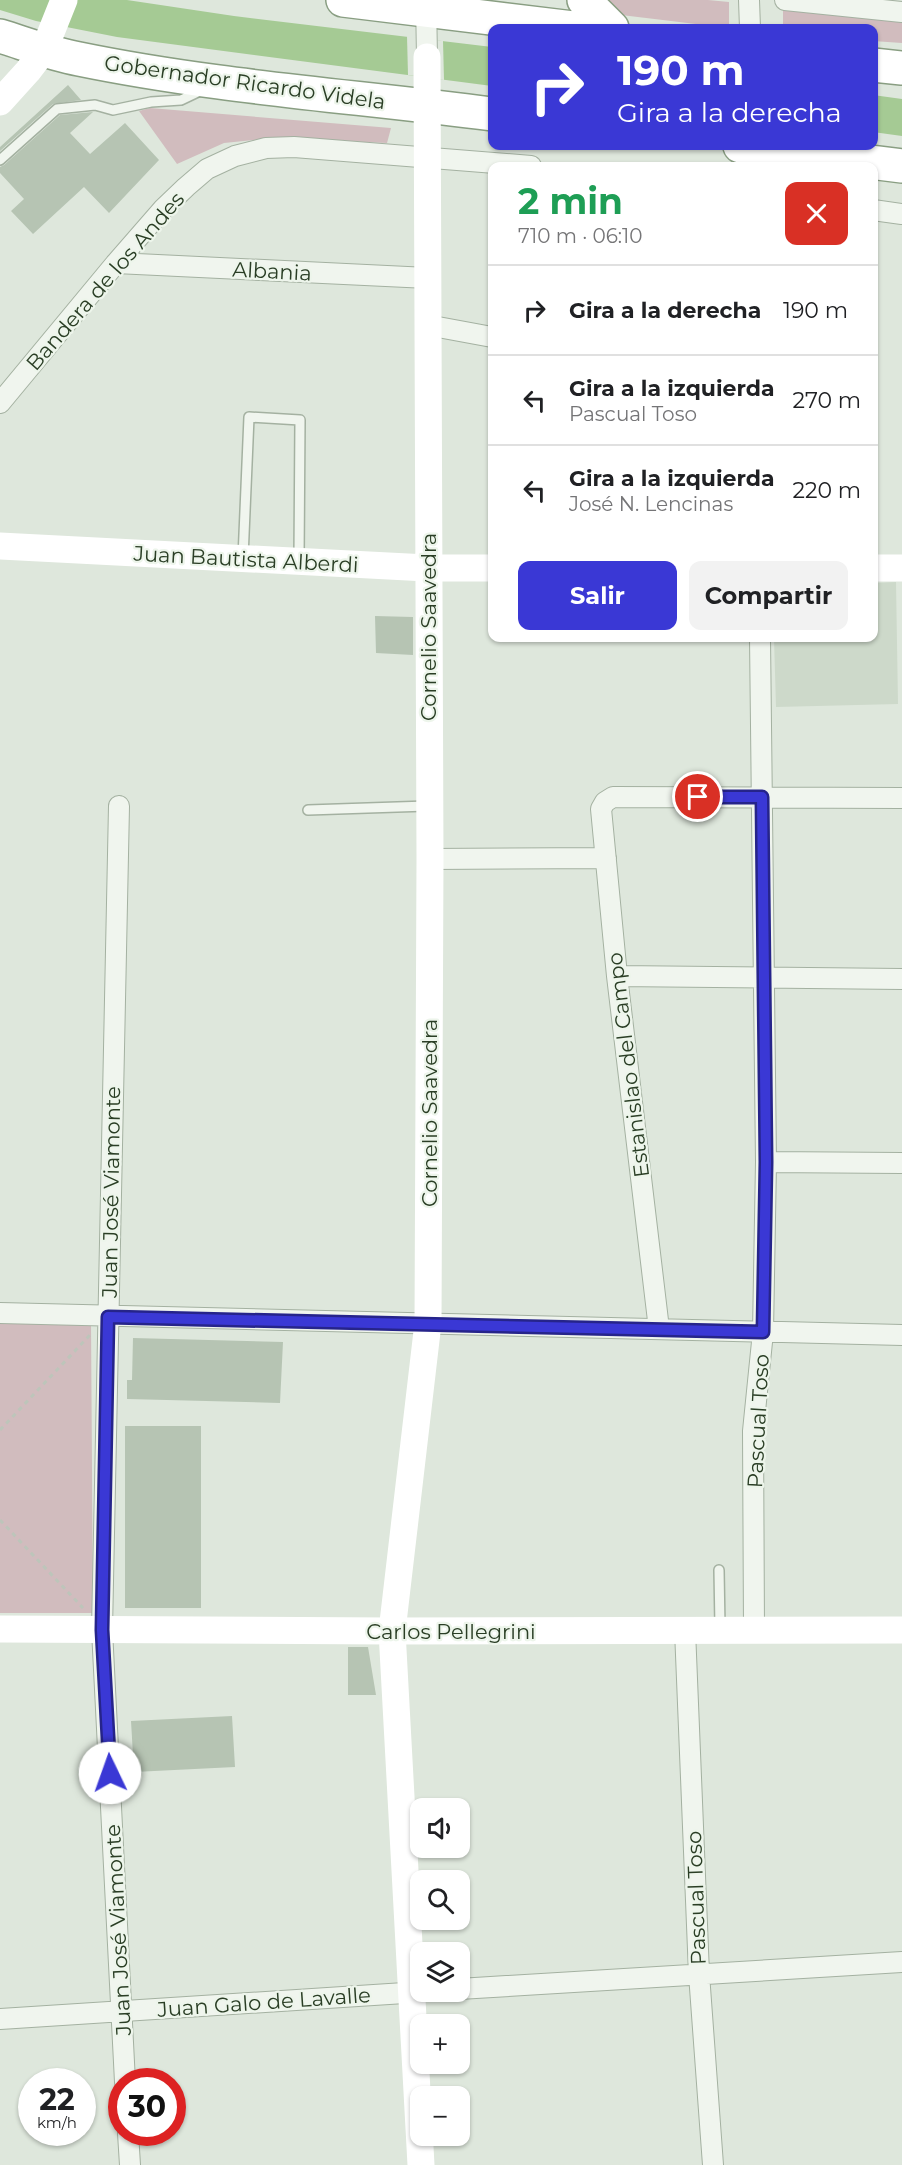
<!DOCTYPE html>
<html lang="es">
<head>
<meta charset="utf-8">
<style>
	body { margin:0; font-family:Montserrat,sans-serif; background:#f2f2f2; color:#202124; height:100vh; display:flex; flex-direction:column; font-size:22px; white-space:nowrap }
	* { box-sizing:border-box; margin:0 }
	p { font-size:20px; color:#757577 }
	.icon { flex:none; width:33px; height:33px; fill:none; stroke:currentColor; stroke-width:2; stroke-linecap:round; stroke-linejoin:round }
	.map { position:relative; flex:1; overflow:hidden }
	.panel { position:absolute; left:488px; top:162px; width:390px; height:480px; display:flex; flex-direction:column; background:#fff; border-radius:12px; box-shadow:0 2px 4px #0004 }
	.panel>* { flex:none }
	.banner { position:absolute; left:488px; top:24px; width:390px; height:126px; border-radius:12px; box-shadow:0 2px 4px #0004; background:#3a38d5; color:#fff; overflow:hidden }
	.tools { position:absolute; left:410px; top:1798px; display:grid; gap:12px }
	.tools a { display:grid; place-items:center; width:60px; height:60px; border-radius:12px; background:#fff; box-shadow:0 2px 4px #0004; font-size:30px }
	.speed { position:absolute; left:18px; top:2068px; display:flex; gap:12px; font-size:30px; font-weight:700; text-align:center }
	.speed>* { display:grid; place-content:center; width:78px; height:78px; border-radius:50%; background:#fff; box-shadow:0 2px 4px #0004; line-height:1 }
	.speed small { font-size:15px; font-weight:400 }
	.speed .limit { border:9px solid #d22; background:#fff; color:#111 }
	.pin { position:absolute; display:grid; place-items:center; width:51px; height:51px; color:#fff; margin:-26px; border:3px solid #fff; border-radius:50%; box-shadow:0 2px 6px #0007 }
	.me { position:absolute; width:66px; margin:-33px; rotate:357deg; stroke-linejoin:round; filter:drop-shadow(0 0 4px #0008) }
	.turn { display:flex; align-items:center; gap:21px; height:126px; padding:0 30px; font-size:27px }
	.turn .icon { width:78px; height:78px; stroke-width:2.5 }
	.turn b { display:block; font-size:42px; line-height:51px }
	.round { display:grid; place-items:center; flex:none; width:63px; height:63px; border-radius:12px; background:#f2f2f2 }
	.summary { display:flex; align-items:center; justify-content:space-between; height:102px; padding:0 30px }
	h1 { font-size:36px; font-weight:700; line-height:45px; color:#1e9e55 }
	.action { display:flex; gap:12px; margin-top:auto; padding:12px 30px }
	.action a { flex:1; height:69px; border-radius:12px; background:#3a38d5; color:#fff; font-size:24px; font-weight:700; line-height:69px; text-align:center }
	.action a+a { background:#f2f2f2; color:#202124 }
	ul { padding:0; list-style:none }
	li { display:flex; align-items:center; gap:18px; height:90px; padding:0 30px; border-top:2px solid #e0e0e0 }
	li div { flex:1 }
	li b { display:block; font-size:22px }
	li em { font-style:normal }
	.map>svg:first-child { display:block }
	.built { fill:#cdd9ca }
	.green { fill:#d1bcbe }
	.water { fill:#a5ca94 }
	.pier { fill:#dee7dc }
	.building { fill:#b6c4b3 }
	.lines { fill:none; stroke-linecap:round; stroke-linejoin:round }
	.lane-casing { stroke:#a4b1a1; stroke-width:12 }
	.street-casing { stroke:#a4b1a1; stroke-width:22 }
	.highway-casing { stroke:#899e82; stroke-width:36 }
	.path { stroke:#bdc5ba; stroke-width:3; stroke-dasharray:4.5 4.5; stroke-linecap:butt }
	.lane { stroke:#f0f5ee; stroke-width:9 }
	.street { stroke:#f0f5ee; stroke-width:20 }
	.secondary { stroke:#fff; stroke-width:27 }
	.highway { stroke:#fff; stroke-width:33 }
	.route-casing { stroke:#26248a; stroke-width:15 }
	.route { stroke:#3a38d5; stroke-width:10 }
	.labels { text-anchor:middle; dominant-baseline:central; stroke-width:4.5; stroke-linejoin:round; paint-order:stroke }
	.street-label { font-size:21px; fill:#2a3e25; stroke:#edf5eb }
</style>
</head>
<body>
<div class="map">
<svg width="902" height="2165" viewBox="0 0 902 2165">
	<rect width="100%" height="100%" fill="#dee7dc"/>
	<!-- built -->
	<path class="built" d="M896 582 898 704 776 707 774 638H873V583Z"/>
	<!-- green -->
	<path class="green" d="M602 0H708L729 2V28L613 14Z
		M783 10 902 21V43L873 41V28H783Z
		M150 108 391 128 387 143 274 138 224 143 177 164 139 111Z
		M0 1322 91 1323 93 1613H0Z"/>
	<!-- water -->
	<path class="water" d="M0 0H127L234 16 492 47V86L117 37 36 21 0 10Z
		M873 95 902 99V136L873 132Z"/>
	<!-- pier -->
	<path class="pier" d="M407 36 443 41 444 80 408 75Z"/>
	<!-- building -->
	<path class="building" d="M68 85 81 100 53 104 0 151V147Z
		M93 112 70 133 90 154 125 123 159 160 109 213 84 187 33 234 11 211 24 199 0 173V167L4 165 60 115Z
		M375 616 413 617V655L376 653Z
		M133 1338 283 1342 280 1403 127 1399V1380H132Z
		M125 1426H201V1608H125Z
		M348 1647H368L376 1695H348Z
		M232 1716 235 1767 134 1772 131 1721Z"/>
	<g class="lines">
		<defs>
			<path id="lane" d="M0 160 57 109 95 105 113 110 151 102 181 100 202 90
				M243 558 249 417 300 420 299 559
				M308 810 427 806
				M719 1570 720 1627"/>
			<path id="street" d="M426 0 427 57
				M749 0 750 28
				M785 0 902 12
				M873 210 902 214
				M116 263 428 278
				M427 325 492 337
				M0 403 116 263 163 209 186 187 207 169 235 156 266 148 294 147 531 166
				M119 806 102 1630 125 2082
				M430 859 606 858
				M617 976 902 979
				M766 1162 902 1163
				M0 1313 902 1335
				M659 1329 617 976 601 809 605 802 613 797 902 798
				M754 1629 753 1431 763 1332 766 1162 760 638
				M685 1630 699 1974 713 2165
				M459 1989 902 1962
				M0 2019 420 1992
				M128 2133 130 2165"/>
			<path id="highway" d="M343 0 573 28
				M584 0 612 28
				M0 36C26 44 52 54 79 59 215 87 355 96 492 114
				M873 65 902 68
				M740 146 902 166"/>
		</defs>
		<!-- lane casing -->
		<use href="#lane" class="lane-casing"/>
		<!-- street casing -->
		<use href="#street" class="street-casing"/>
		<!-- highway casing -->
		<use href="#highway" class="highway-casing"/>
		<!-- path -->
		<path class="path" d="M0 1430 90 1335
			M0 1520 83 1608"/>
		<!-- lane -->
		<use href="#lane" class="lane"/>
		<!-- street -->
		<use href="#street" class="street"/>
		<!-- secondary -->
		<path class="secondary" d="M0 102 28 71 44 50 64 0
			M0 546 427 568H492
			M873 568H902
			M0 1629 392 1631 902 1630
			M421 2165 392 1631 428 1323 430 859 427 57"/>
		<!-- highway -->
		<use href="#highway" class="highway"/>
	</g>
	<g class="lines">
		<defs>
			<path id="route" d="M110 1773 102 1630 108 1317 763 1332 766 1162 762 797H698"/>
		</defs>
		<!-- route casing -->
		<use href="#route" class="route-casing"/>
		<!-- route -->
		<use href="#route" class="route"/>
	</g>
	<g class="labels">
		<!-- street labels -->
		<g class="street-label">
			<text transform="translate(245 82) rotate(8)">Gobernador Ricardo Videla</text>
			<text transform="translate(272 271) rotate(3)">Albania</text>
			<text transform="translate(105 281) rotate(-49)">Bandera de los Andes</text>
			<text transform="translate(246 559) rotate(3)">Juan Bautista Alberdi</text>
			<text transform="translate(428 627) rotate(-90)">Cornelio Saavedra</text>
			<text transform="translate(628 1065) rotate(-97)">Estanislao del Campo</text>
			<text transform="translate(429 1113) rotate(-90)">Cornelio Saavedra</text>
			<text transform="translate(111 1192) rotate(-89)">Juan José Viamonte</text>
			<text transform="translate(758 1421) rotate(-87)">Pascual Toso</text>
			<text x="451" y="1631">Carlos Pellegrini</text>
			<text transform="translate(696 1898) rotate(-92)">Pascual Toso</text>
			<text transform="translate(118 1930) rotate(-93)">Juan José Viamonte</text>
			<text transform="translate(264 2002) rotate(-4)">Juan Galo de Lavalle</text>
		</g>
	</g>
</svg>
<div class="tools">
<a><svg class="icon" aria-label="sound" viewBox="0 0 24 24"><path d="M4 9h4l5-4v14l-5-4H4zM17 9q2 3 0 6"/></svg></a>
<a><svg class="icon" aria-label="search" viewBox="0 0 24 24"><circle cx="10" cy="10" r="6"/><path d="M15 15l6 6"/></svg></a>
<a><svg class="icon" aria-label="layers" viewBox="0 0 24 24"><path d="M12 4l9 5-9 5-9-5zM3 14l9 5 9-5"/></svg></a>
<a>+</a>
<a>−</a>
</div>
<div class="speed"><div>22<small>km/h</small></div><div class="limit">30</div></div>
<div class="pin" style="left:698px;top:797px;background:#d93025"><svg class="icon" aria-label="arrive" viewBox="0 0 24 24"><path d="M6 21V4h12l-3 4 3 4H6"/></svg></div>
<svg class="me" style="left:110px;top:1773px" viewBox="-20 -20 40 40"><circle r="19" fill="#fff"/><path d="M0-13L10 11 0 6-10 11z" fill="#3a38d5"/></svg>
<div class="banner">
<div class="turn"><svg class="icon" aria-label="right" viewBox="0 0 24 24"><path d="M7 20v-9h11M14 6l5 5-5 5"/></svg><div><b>190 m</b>Gira a la derecha</div></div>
</div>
<section class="panel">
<div class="summary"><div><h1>2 min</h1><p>710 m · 06:10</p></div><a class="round" style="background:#d93025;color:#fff"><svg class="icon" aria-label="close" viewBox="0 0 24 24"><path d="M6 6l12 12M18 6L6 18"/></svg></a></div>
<ul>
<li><svg class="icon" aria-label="right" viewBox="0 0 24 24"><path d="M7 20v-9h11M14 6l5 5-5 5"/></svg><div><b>Gira a la derecha</b></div><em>190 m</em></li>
<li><svg class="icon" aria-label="left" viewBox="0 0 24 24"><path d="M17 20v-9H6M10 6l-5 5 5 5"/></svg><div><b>Gira a la izquierda</b><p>Pascual Toso</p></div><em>270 m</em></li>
<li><svg class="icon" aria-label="left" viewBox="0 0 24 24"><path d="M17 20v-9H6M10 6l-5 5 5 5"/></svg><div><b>Gira a la izquierda</b><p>José N. Lencinas</p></div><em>220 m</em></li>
</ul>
<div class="action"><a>Salir</a><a>Compartir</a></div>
</section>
</div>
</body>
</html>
